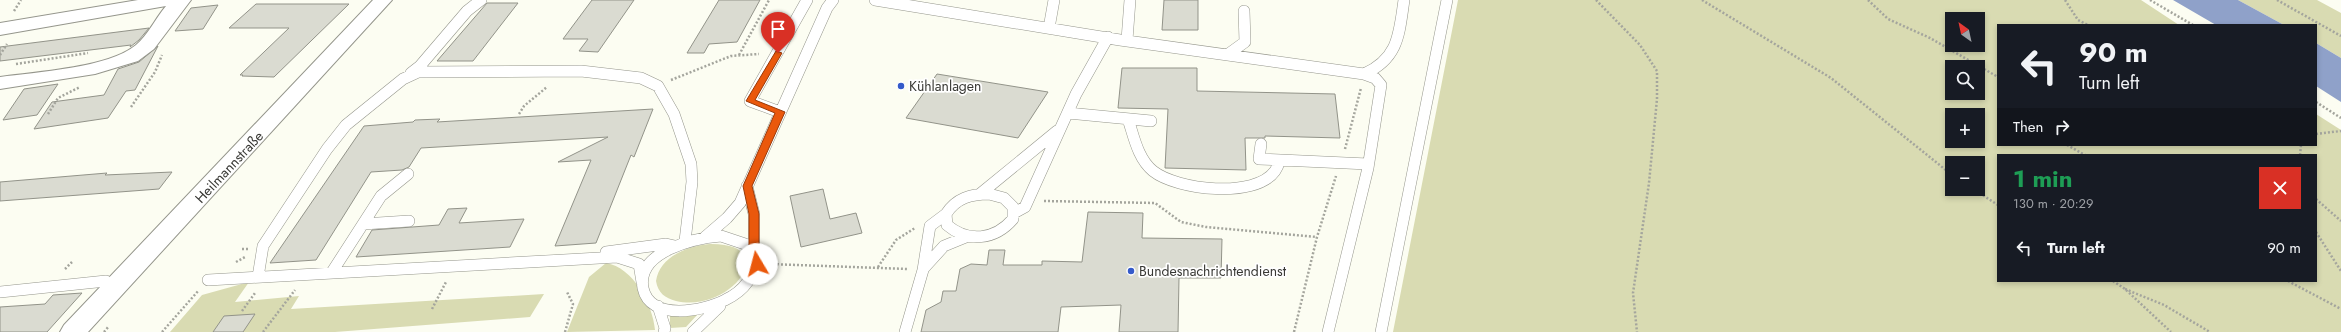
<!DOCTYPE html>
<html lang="en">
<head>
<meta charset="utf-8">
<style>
	body { margin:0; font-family:Jost,sans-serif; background:#242831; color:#f1f3f6; height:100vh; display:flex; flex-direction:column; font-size:15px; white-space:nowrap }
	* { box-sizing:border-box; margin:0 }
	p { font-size:13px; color:#9ea1a6 }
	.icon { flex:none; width:22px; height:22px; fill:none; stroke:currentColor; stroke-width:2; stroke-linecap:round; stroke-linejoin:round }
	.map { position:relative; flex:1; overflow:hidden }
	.side { position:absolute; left:1997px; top:154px; width:320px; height:128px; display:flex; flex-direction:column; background:#171b24; border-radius:0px; box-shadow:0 2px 6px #0003 }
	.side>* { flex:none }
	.top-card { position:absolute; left:1997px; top:24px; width:320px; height:122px; border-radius:0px; box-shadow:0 2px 6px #0003; background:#171b24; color:#f1f3f6; overflow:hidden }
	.needle { width:26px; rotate:327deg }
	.controls { position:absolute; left:1945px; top:12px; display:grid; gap:8px }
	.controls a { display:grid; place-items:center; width:40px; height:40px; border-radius:0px; background:#171b24; box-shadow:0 2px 6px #0003; font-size:20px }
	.pin { position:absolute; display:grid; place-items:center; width:34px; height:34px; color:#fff; margin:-41px -17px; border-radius:50% 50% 50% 0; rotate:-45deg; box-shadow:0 0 4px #0007 }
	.pin .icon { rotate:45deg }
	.me { position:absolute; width:44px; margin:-22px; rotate:352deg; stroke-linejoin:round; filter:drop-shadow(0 0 3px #0008) }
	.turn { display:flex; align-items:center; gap:14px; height:84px; padding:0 16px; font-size:18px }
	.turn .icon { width:52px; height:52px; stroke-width:2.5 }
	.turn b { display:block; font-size:28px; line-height:34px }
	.then { display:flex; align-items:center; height:38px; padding:0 16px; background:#0003; gap:8px; font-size:15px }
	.round { display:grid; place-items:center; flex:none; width:42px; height:42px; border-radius:0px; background:#242831 }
	.overview { display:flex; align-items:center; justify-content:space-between; height:68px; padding:0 16px }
	h1 { font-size:24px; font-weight:700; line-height:30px; color:#1e9e55 }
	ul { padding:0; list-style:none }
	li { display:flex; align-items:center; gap:12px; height:52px; padding:0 16px }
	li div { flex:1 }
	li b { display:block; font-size:15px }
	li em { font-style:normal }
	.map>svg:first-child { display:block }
	.green { fill:#d9dbb2; fill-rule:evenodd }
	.water { fill:#8fa1c9 }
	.building { fill:#dadbd1; stroke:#929389 }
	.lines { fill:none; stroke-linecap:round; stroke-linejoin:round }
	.lane-casing { stroke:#95968c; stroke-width:12 }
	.street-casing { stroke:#95968c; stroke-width:2 }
	.path { stroke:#a4a59d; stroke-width:2.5; stroke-dasharray:2 2; stroke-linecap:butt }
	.lane { stroke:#fff; stroke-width:11 }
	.street { fill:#fff; fill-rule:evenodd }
	.route { fill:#ea580c; stroke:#983908 }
	.poi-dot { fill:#345aca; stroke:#fff; stroke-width:1.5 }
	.labels { text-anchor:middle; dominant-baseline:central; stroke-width:3.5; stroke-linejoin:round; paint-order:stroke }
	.poi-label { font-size:14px; fill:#383834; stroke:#fff; text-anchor:start }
	.street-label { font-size:14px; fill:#383834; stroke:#fff }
</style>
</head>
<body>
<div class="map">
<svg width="2341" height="332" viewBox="0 0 2341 332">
	<rect width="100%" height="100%" fill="#fcfdf2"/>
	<!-- green -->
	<path class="green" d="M1458 0H2141L2179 25H1998V145H2316V114L2341 130V332H1393ZM1952 19H1978V45H1952ZM1952 67H1978V93H1952ZM1952 115H1978V141H1952ZM1998 155H2316V281H1998ZM1952 163H1978V189H1952Z
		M2238 0H2317L2341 13V58L2316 43V25H2284Z
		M710 244C784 243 730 314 676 301 665 298 658 293 656 281 660 256 688 246 710 244Z
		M606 263C633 267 653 305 655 330L567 332 589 277Z
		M249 282 235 302 299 296 291 309 544 294 530 317 335 332H170L202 295Z
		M698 314 686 327 670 328V315Z"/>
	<!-- water -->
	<path class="water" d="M2173 0H2238L2284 25H2216Z
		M2316 43 2341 58V102L2316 86Z"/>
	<!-- building -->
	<path class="building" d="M592 0H634L598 52 579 51 588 39H563Z
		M719 0H760L737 42 709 44 704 53H687Z
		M1164 0H1198V30H1162Z
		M487 3H518L473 61H437Z
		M256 4H349L274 77 242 76 243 75H240L289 28H229Z
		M218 5 203 29 175 31 191 8Z
		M149 28 139 40 130 47 131 45 0 61V47Z
		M158 46 135 90 126 91 108 118 34 129 52 102 104 95 118 69 139 62Z
		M1122 68H1197V91L1335 94 1340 138 1265 136V138H1245L1246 170 1165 168 1168 109 1118 108Z
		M937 74 1048 92 1018 138 906 118Z
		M58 84 37 115 3 120 24 89Z
		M653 109 634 157 631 155 596 243 555 246 591 160 558 162 608 137 421 148 409 167 402 170 371 172 316 260 270 263 364 126 413 122 415 120 440 119 437 122Z
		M172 172 159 189 0 201V182L107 173 105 175Z
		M823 189 830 219 856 213 862 233 801 247 790 196Z
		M467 208 459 223 524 219 510 247 356 257 372 230 439 225 448 209Z
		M1088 212 1143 213 1142 238 1222 239 1221 278H1179L1178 332H1119L1121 305 1061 307 1058 332H921L926 310 941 302 943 291H956L960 269 971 264 987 265 989 250H1005L1003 265H1042V261L1082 262Z
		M82 293 47 332H0V307L45 304 53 295Z
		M255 314 243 332H213L224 316Z"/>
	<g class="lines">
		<defs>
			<path id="lane" d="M875 0 1120 40 1364 74 1375 78 1381 85 1368 168 1328 332
				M1049 28 1054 0
				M1127 40 1130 0
				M1227 55 1245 42 1244 11
				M411 73 420 66 467 11 481 0
				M1364 74C1399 58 1399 34 1404 0
				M780 112 750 101 807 0
				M1068 113 1151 121
				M1128 119C1134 137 1138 159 1153 171 1177 190 1255 199 1275 171 1277 168 1279 163 1280 160
				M1261 144 1259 159 1368 164
				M747 186 754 214V253
				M980 194 1057 131
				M989 194 1004 198 1013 207V219C995 240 968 243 947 225L946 214C956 198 971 194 989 194Z
				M1014 213 1025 207 1076 94 1108 37
				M363 224 409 221
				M721 236 745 244 756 256C755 277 744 291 725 300 704 311 650 322 643 288 636 251 696 238 721 236Z
				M705 237 727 218 740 203 827 8 833 0
				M606 252 666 244 675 246
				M924 268 944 246 966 237
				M332 272 381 196 408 174
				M258 277 263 246 327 149 346 125 403 79 418 72 581 71 641 78 658 86 674 114 691 164 692 182 685 241
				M208 280 617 257 639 264 642 282
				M0 292 106 281
				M658 306 665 328 664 332
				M693 332 720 306
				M905 332 923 270 930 226 946 214
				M1381 332 1447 0"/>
			<path id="street" d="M138 0H191L154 49 138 61 95 74 0 89V77C35 72 109 68 136 45 148 35 155 19 166 6L0 35V23Z
				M373 0H392L88 332H60L64 325Z"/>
		</defs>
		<!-- lane casing -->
		<use href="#lane" class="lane-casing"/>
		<!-- street casing -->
		<use href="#street" class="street-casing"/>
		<!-- path -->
		<path class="path" d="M1596 0 1640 45 1657 71V99L1649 183 1633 293 1637 332
			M1702 0 1831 78 1952 175
			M1868 0 1888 19 1930 38 1998 77
			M2065 0 2078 20 2088 25
			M2150 0 2193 25
			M2277 0 2341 36
			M14 11 21 0
			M0 55 7 44
			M739 55 769 0
			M16 64 88 53
			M671 80 731 56 759 54
			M2316 102 2341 118
			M131 107 155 72 162 55
			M48 114 58 98 80 87
			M519 114 524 106 547 87
			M2316 134 2341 131
			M2067 145 2085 155
			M1345 149 1361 88
			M2300 155 2301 145
			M1973 189 1998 205
			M2316 199 2341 221
			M1044 201 1155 203 1181 222 1206 227 1317 237
			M2316 232 2341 271
			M242 249H248
			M236 262 245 257
			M769 264 908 269
			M878 267 896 240 915 228
			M65 269 72 262
			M2113 281 2125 289 2171 332
			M2288 281 2341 309
			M2125 289 2164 305 2210 332
			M432 309 446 282
			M242 311 255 293
			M104 332 109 326
			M162 332 199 290
			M263 332 295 290
			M565 332 573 304 567 292
			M1294 332 1317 237 1336 176"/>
		<!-- lane -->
		<use href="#lane" class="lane"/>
		<!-- street -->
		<use href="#street" class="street"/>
	</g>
	<!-- route -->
	<path class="route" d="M776 51 782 53 755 100 785 112 752 186 759 214V253L762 264 757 268 752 264 749 253V214L743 186 775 113 746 101Z"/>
	<!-- markers -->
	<g class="poi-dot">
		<circle cx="901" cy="86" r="4"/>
		<circle cx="1131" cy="271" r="4"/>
	</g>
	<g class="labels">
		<!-- poi labels -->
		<g class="poi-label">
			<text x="909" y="86">Kühlanlagen</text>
			<text x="1139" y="271">Bundesnachrichtendienst</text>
		</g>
		<!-- street labels -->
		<g class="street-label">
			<text transform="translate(229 167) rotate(-47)">Heilmannstraße</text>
		</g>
	</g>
</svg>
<div class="controls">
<a><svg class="needle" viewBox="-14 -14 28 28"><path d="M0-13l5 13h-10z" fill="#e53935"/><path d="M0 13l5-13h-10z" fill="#9ea1a6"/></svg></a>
<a><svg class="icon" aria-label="search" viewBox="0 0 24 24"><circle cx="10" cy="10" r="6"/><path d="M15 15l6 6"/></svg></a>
<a>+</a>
<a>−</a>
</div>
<div class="pin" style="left:778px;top:53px;background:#d93025"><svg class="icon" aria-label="arrive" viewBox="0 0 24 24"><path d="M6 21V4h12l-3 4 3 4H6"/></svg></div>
<svg class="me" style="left:757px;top:264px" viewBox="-20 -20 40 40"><circle r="19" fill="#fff"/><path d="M0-13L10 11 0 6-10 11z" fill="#ea580c"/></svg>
<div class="top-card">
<div class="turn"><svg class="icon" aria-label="left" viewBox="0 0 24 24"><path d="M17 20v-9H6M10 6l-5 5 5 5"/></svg><div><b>90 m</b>Turn left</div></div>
<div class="then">Then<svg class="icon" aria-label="right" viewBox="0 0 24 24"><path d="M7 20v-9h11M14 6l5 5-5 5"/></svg></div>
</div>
<section class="side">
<div class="overview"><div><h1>1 min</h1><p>130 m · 20:29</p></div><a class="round" style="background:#d93025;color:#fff"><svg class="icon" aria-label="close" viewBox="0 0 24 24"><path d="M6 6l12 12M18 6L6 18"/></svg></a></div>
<ul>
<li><svg class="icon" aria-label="left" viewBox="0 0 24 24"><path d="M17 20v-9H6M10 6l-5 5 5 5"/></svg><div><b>Turn left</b></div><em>90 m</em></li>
</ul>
</section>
</div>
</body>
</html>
